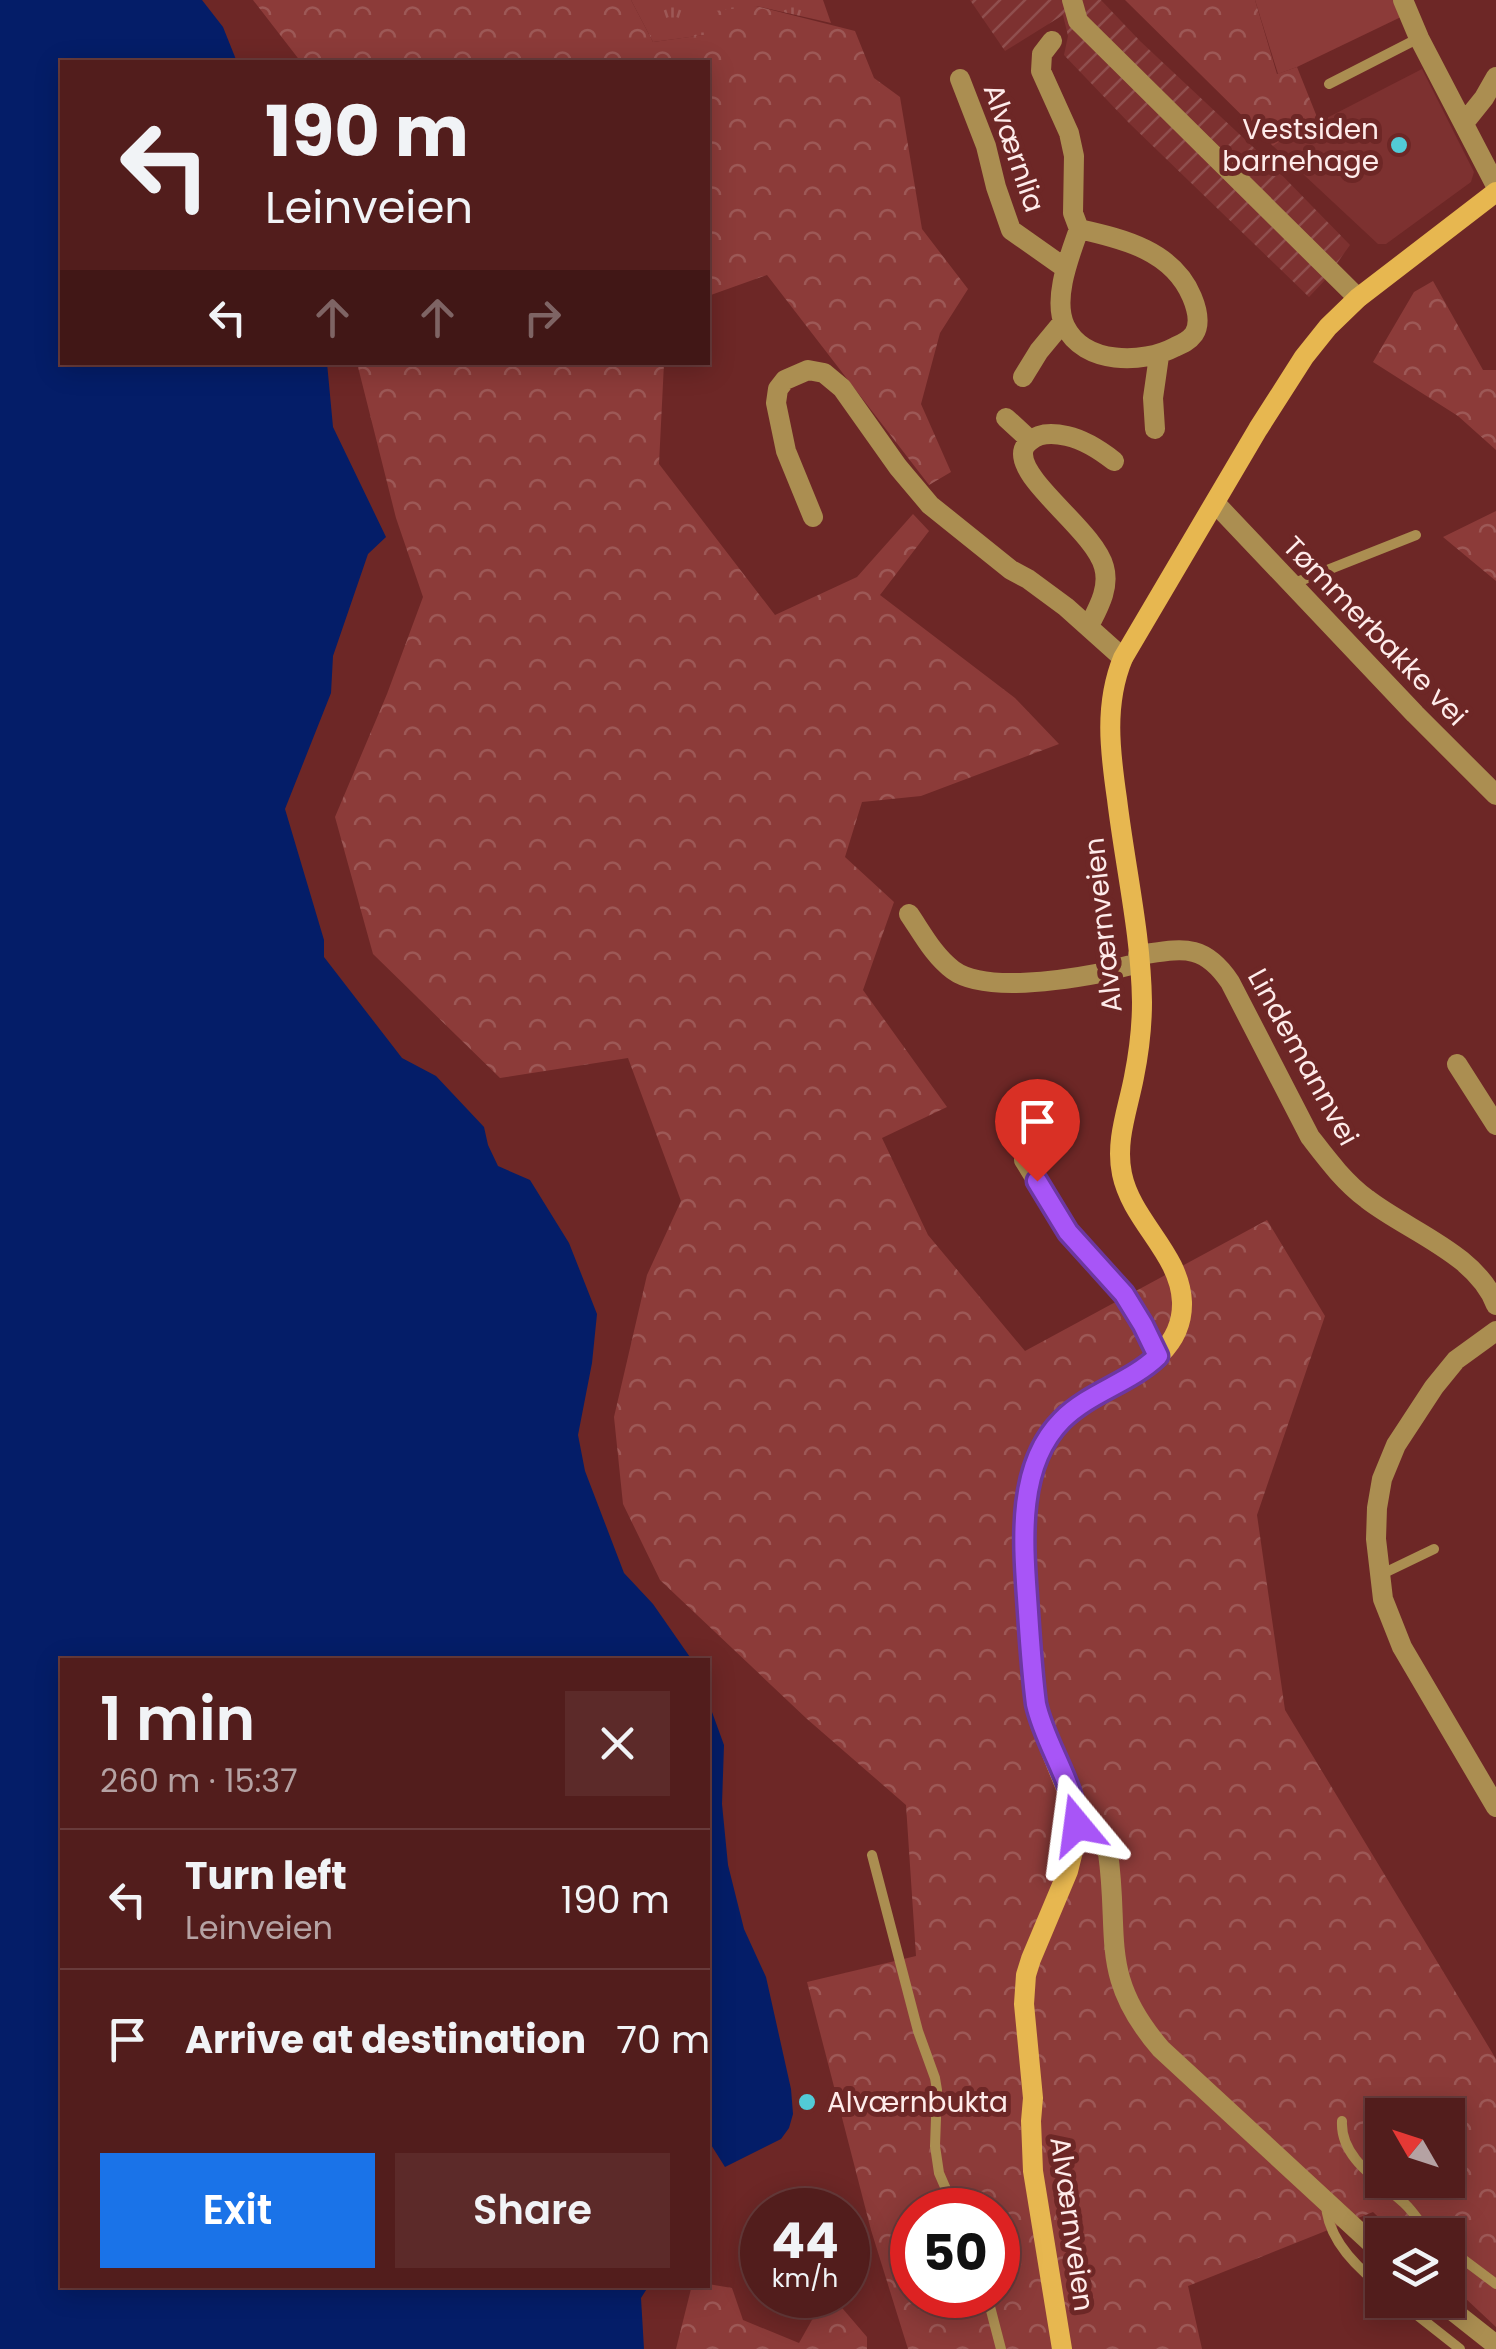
<!DOCTYPE html>
<html lang="en">
<head>
<meta charset="utf-8">
<style>
	body { margin:0; font-family:Poppins,sans-serif; background:#5c2a29; color:#f1f3f6; height:100vh; display:flex; flex-direction:column; font-size:38px; white-space:nowrap }
	* { box-sizing:border-box; margin:0 }
	p { font-size:32px; color:#b5a2a3 }
	.icon { flex:none; width:55px; height:55px; fill:none; stroke:currentColor; stroke-width:2; stroke-linecap:round; stroke-linejoin:round }
	.map { position:relative; flex:1; overflow:hidden }
	.panel { position:absolute; left:60px; top:1658px; width:650px; height:630px; display:flex; flex-direction:column; background:#521d1c; border-radius:0px; box-shadow:0 5px 25px #0003,0 0 0 2px #683b3b }
	.panel>* { flex:none }
	.banner { position:absolute; left:60px; top:60px; width:650px; height:305px; border-radius:0px; box-shadow:0 5px 25px #0003,0 0 0 2px #683b3b; background:#521d1c; color:#f1f3f6; overflow:hidden }
	.needle { width:65px; rotate:309deg }
	.controls { position:absolute; left:1365px; top:2098px; display:grid; gap:20px }
	.controls a { display:grid; place-items:center; width:100px; height:100px; border-radius:0px; background:#521d1c; box-shadow:0 5px 25px #0003,0 0 0 2px #683b3b; font-size:50px }
	.speed { position:absolute; left:740px; top:2188px; display:flex; gap:20px; font-size:50px; font-weight:700; text-align:center }
	.speed>* { display:grid; place-content:center; width:130px; height:130px; border-radius:50%; background:#521d1c; box-shadow:0 5px 25px #0003,0 0 0 2px #683b3b; line-height:1 }
	.speed small { font-size:25px; font-weight:400 }
	.speed .limit { border:15px solid #d22; background:#fff; color:#111 }
	.pin { position:absolute; display:grid; place-items:center; width:85px; height:85px; color:#fff; margin:-102px -42px; border-radius:50% 50% 50% 0; rotate:-45deg; box-shadow:0 0 10px #0007 }
	.pin .icon { rotate:45deg }
	.me { position:absolute; width:110px; margin:-55px; rotate:344deg; stroke-linejoin:round; filter:drop-shadow(0 0 8px #0008) }
	.turn { display:flex; align-items:center; gap:35px; height:210px; padding:0 40px; font-size:45px }
	.turn .icon { width:130px; height:130px; stroke-width:2.5 }
	.turn b { display:block; font-size:70px; line-height:85px }
	.lanes { display:flex; align-items:center; height:95px; padding:0 40px; background:#0003; justify-content:center; gap:50px; direction:ltr }
	.lanes .off { opacity:.35 }
	.round { display:grid; place-items:center; flex:none; width:105px; height:105px; border-radius:0px; background:#5c2a29 }
	.overview { display:flex; align-items:center; justify-content:space-between; height:170px; padding:0 40px }
	h1 { font-size:60px; font-weight:600; line-height:75px }
	.action { display:flex; gap:20px; margin-top:auto; padding:20px 40px }
	.action a { flex:1; height:115px; border-radius:0px; background:#1a73e8; color:#fff; font-size:40px; font-weight:600; line-height:115px; text-align:center }
	.action a+a { background:#5c2a29; color:#f1f3f6 }
	ul { padding:0; list-style:none }
	li { display:flex; align-items:center; gap:30px; height:140px; padding:0 40px; border-top:2px solid #683b3b }
	li div { flex:1 }
	li b { display:block; font-size:38px }
	li em { font-style:normal }
	.map>svg:first-child { display:block }
	.built { fill:#7d3130 }
	.industrial { fill:url(#industrial-furrows) }
	.grass { fill:url(#grass-tufts) }
	.forest { fill:url(#forest-crowns); fill-rule:evenodd }
	.park { fill:#8c3b39 }
	.water { fill:#041d68 }
	.lines { fill:none; stroke-linecap:round; stroke-linejoin:round }
	.lane { stroke:#ab8e51; stroke-width:10 }
	.street { stroke:#ab8e51; stroke-width:20 }
	.secondary { stroke:#e7b750; stroke-width:20 }
	.route-casing { stroke:#6d37a1; stroke-width:25 }
	.route { stroke:#a855f7; stroke-width:18 }
	.poi-dot { fill:#52cbd7; stroke:#6d2726; stroke-width:4 }
	.labels { text-anchor:middle; dominant-baseline:central; stroke-width:10; stroke-linejoin:round; paint-order:stroke }
	.poi-label { font-size:28px; fill:#feebea; stroke:#6d2726; text-anchor:end }
	.street-label { font-size:28px; fill:#feebea; stroke:#6d2726 }
</style>
</head>
<body>
<div class="map">
<svg width="1496" height="2349" viewBox="0 0 1496 2349">
	<defs>
		<pattern id="industrial-furrows" width="10" height="10" patternUnits="userSpaceOnUse" patternTransform="scale(2.5)"><rect width="10" height="10" fill="#7d3130"/><path d="M-1 1l2-2M0 10L10 0M9 11l2-2" fill="none" stroke="#904f4e"/></pattern>
		<pattern id="grass-tufts" width="24" height="20" patternUnits="userSpaceOnUse" patternTransform="scale(2.5)"><rect width="24" height="20" fill="#8c3b39"/><path d="M3 7l-1-3M5 7V3M7 7l1-3M15 17l-1-3M17 17v-4M19 17l1-3" fill="none" stroke="#9d5856"/></pattern>
		<pattern id="forest-crowns" width="20" height="18" patternUnits="userSpaceOnUse" patternTransform="scale(2.5)"><rect width="20" height="18" fill="#8c3b39"/><path d="M2 6a3 3 0 1 1 6 0M12 15a3 3 0 1 1 6 0" fill="none" stroke="#9d5856"/></pattern>
	</defs>
	<rect width="100%" height="100%" fill="#6d2726"/>
	<!-- built -->
	<path class="built" d="M1422 69 1474 172 1471 182 1386 244H1378L1273 146 1297 130 1319 122Z"/>
	<!-- industrial -->
	<path class="industrial" d="M970 0H1101L1140 41 1269 162 1350 245 1325 280 1309 297 1129 123 1064 55 1068 36 1063 15 1005 51Z"/>
	<!-- grass -->
	<path class="grass" d="M631 0H823L831 23 756 6 705 35 653 42Z"/>
	<!-- forest -->
	<path class="forest" d="M253 0H631L653 42 704 35 715 11 756 6 855 31 874 78 900 97 922 229 968 289 940 333 921 404 951 472 929 485 767 275 708 296V62H301Z
		M1125 0H1255L1277 74 1297 67 1319 122 1297 130 1273 146Z
		M1433 281 1483 370H1496V450L1458 416 1373 362 1414 292Z
		M357 363H664L659 464 775 615 857 577 913 514 929 531 880 595 1015 698 1059 744 921 796 862 802 845 857 894 902 863 990 947 1107 882 1138 928 1235 1025 1351 1267 1220 1325 1316 1257 1515 1285 1710 1496 2059V2327L1448 2282V2235H1397L1373 2212 1188 2286 1202 2349H908L871 2230 807 1982 916 1956 906 1805 807 1719 660 1580 623 1504 614 1417 647 1275 681 1201 628 1058 500 1078 373 954 335 817 387 694 423 597 396 518ZM1382 2115H1448V2180H1382ZM912 2210H998V2295H912Z
		M1496 511V581L1443 537Z
		M708 2284 732 2288 743 2320 799 2343 817 2311 780 2295H831L867 2337V2349H676L692 2285Z"/>
	<!-- park -->
	<path class="park" d="M1255 0H1396L1401 17 1297 67 1278 74Z"/>
	<!-- water -->
	<path class="water" d="M0 0H202L223 27 237 62H62V362L327 363 333 427 386 537 368 554 333 656 331 693 285 809 324 940V957L402 1058 436 1076 484 1127 488 1145 498 1166 530 1180 569 1243 597 1314 592 1363 578 1435 585 1471 624 1573 653 1604 692 1660H62V2285H645L648 2287 641 2298 644 2349H0Z
		M708 1701 724 1745 722 1804 728 1865 744 1929 766 1977 791 2089 793 2114 789 2128 781 2139 725 2167 708 2140Z"/>
	<g class="lines">
		<!-- lane -->
		<path class="lane" d="M1329 84 1419 38
			M1292 584 1416 535
			M1380 1575 1434 1549
			M872 1855 918 2031 935 2078 937 2090 935 2146 939 2173 955 2210
			M1342 2121C1340 2159 1380 2181 1404 2203 1414 2212 1421 2225 1430 2235
			M1326 2202C1326 2237 1356 2267 1382 2287
			M1448 2248 1496 2284
			M987 2295 1001 2349
			M1398 2300 1460 2349"/>
		<!-- street -->
		<path class="street" d="M1072 0 1078 21 1358 298
			M1403 0 1419 38 1496 186
			M1052 41 1042 54 1041 71 1069 133 1074 156 1073 213 1079 229C1070 255 1052 299 1065 326 1084 365 1143 364 1175 347 1182 344 1189 341 1194 334 1201 323 1197 309 1192 297 1173 251 1124 239 1079 229
			M960 79 986 146 996 187 1011 230 1065 268
			M1464 123 1484 98 1496 77
			M1023 377 1039 351 1063 322
			M1006 418 1030 440
			M1155 429 1153 398 1159 356
			M1216 504 1415 714 1496 795
			M813 517 786 451 776 403 778 389 785 380 808 370 824 373 842 388 898 467 930 505 1011 570 1028 579 1066 607 1123 658
			M1089 626C1098 608 1110 588 1104 567 1095 532 1023 484 1023 454 1023 448 1025 445 1030 441 1040 432 1054 433 1067 436 1085 440 1100 450 1114 461
			M909 914C922 933 934 956 953 970 984 993 1064 980 1101 973 1114 970 1126 965 1139 964
			M1138 955C1182 949 1203 942 1230 982L1310 1137C1327 1159 1344 1182 1367 1199 1408 1231 1477 1254 1496 1305
			M1457 1064 1496 1125
			M1024 1160 1068 1232 1124 1295 1143 1325 1158 1356
			M1496 1331 1456 1360 1434 1387 1396 1445 1382 1479 1377 1508 1376 1539 1383 1599 1402 1647 1496 1807
			M1077 1825 1099 1838 1108 1853C1120 1937 1098 1976 1161 2049L1382 2253
			M1439 2300 1496 2345"/>
		<!-- secondary -->
		<path class="secondary" d="M1062 2349 1033 2171 1031 2121 1033 2098 1024 2004 1026 1975 1031 1959 1068 1871 1075 1843 1076 1813 1040 1724 1036 1704C1027 1635 1011 1503 1045 1442 1077 1385 1184 1378 1182 1302 1180 1253 1132 1222 1122 1174 1115 1141 1128 1109 1134 1077 1139 1052 1142 1027 1142 1002 1141 934 1125 866 1117 799 1110 751 1104 704 1123 658L1258 429 1304 357 1328 327 1358 298 1496 192"/>
	</g>
	<g class="lines">
		<defs>
			<path id="route" d="M1037 1181 1068 1232 1124 1294 1143 1325 1158 1356C1130 1383 1090 1392 1062 1420 1014 1468 1024 1550 1028 1612 1030 1642 1032 1673 1036 1704 1045 1745 1075 1784 1077 1825"/>
		</defs>
		<!-- route casing -->
		<use href="#route" class="route-casing"/>
		<!-- route -->
		<use href="#route" class="route"/>
	</g>
	<!-- markers -->
	<g class="poi-dot">
		<circle cx="1399" cy="145" r="10"/>
		<circle cx="807" cy="2102" r="10"/>
	</g>
	<g class="labels">
		<!-- poi labels -->
		<g class="poi-label">
			<text x="1379" y="129">Vestsiden<tspan x="1379" dy="32">barnehage</tspan></text>
			<text x="827" y="2102" text-anchor="start">Alværnbukta</text>
		</g>
		<!-- street labels -->
		<g class="street-label">
			<text transform="translate(1014 148) rotate(71)">Alværnlia</text>
			<text transform="translate(1375 631) rotate(46)">Tømmerbakke vei</text>
			<text transform="translate(1103 925) rotate(-96)">Alværnveien</text>
			<text transform="translate(1303 1057) rotate(61)">Lindemannvei</text>
			<text transform="translate(1072 2224) rotate(82)">Alværnveien</text>
		</g>
	</g>
</svg>
<div class="controls">
<a><svg class="needle" viewBox="-14 -14 28 28"><path d="M0-13l5 13h-10z" fill="#e53935"/><path d="M0 13l5-13h-10z" fill="#b5a2a3"/></svg></a>
<a><svg class="icon" aria-label="layers" viewBox="0 0 24 24"><path d="M12 4l9 5-9 5-9-5zM3 14l9 5 9-5"/></svg></a>
</div>
<div class="speed"><div>44<small>km/h</small></div><div class="limit">50</div></div>
<div class="pin" style="left:1037px;top:1181px;background:#d93025"><svg class="icon" aria-label="arrive" viewBox="0 0 24 24"><path d="M6 21V4h12l-3 4 3 4H6"/></svg></div>
<svg class="me" style="left:1077px;top:1825px" viewBox="-20 -20 40 40"><path d="M0-17L14 15 0 8-14 15z" fill="#a855f7" stroke="#fff" stroke-width="4"/></svg>
<div class="banner">
<div class="turn"><svg class="icon" aria-label="left" viewBox="0 0 24 24"><path d="M17 20v-9H6M10 6l-5 5 5 5"/></svg><div><b>190 m</b>Leinveien</div></div>
<div class="lanes"><svg class="icon" aria-label="left" viewBox="0 0 24 24"><path d="M17 20v-9H6M10 6l-5 5 5 5"/></svg><svg class="icon off" aria-label="ahead" viewBox="0 0 24 24"><path d="M12 20V5M6 11l6-6 6 6"/></svg><svg class="icon off" aria-label="ahead" viewBox="0 0 24 24"><path d="M12 20V5M6 11l6-6 6 6"/></svg><svg class="icon off" aria-label="right" viewBox="0 0 24 24"><path d="M7 20v-9h11M14 6l5 5-5 5"/></svg></div>
</div>
<section class="panel">
<div class="overview"><div><h1>1 min</h1><p>260 m · 15:37</p></div><a class="round"><svg class="icon" aria-label="close" viewBox="0 0 24 24"><path d="M6 6l12 12M18 6L6 18"/></svg></a></div>
<ul>
<li><svg class="icon" aria-label="left" viewBox="0 0 24 24"><path d="M17 20v-9H6M10 6l-5 5 5 5"/></svg><div><b>Turn left</b><p>Leinveien</p></div><em>190 m</em></li>
<li><svg class="icon" aria-label="arrive" viewBox="0 0 24 24"><path d="M6 21V4h12l-3 4 3 4H6"/></svg><div><b>Arrive at destination</b></div><em>70 m</em></li>
</ul>
<div class="action"><a>Exit</a><a>Share</a></div>
</section>
</div>
</body>
</html>
